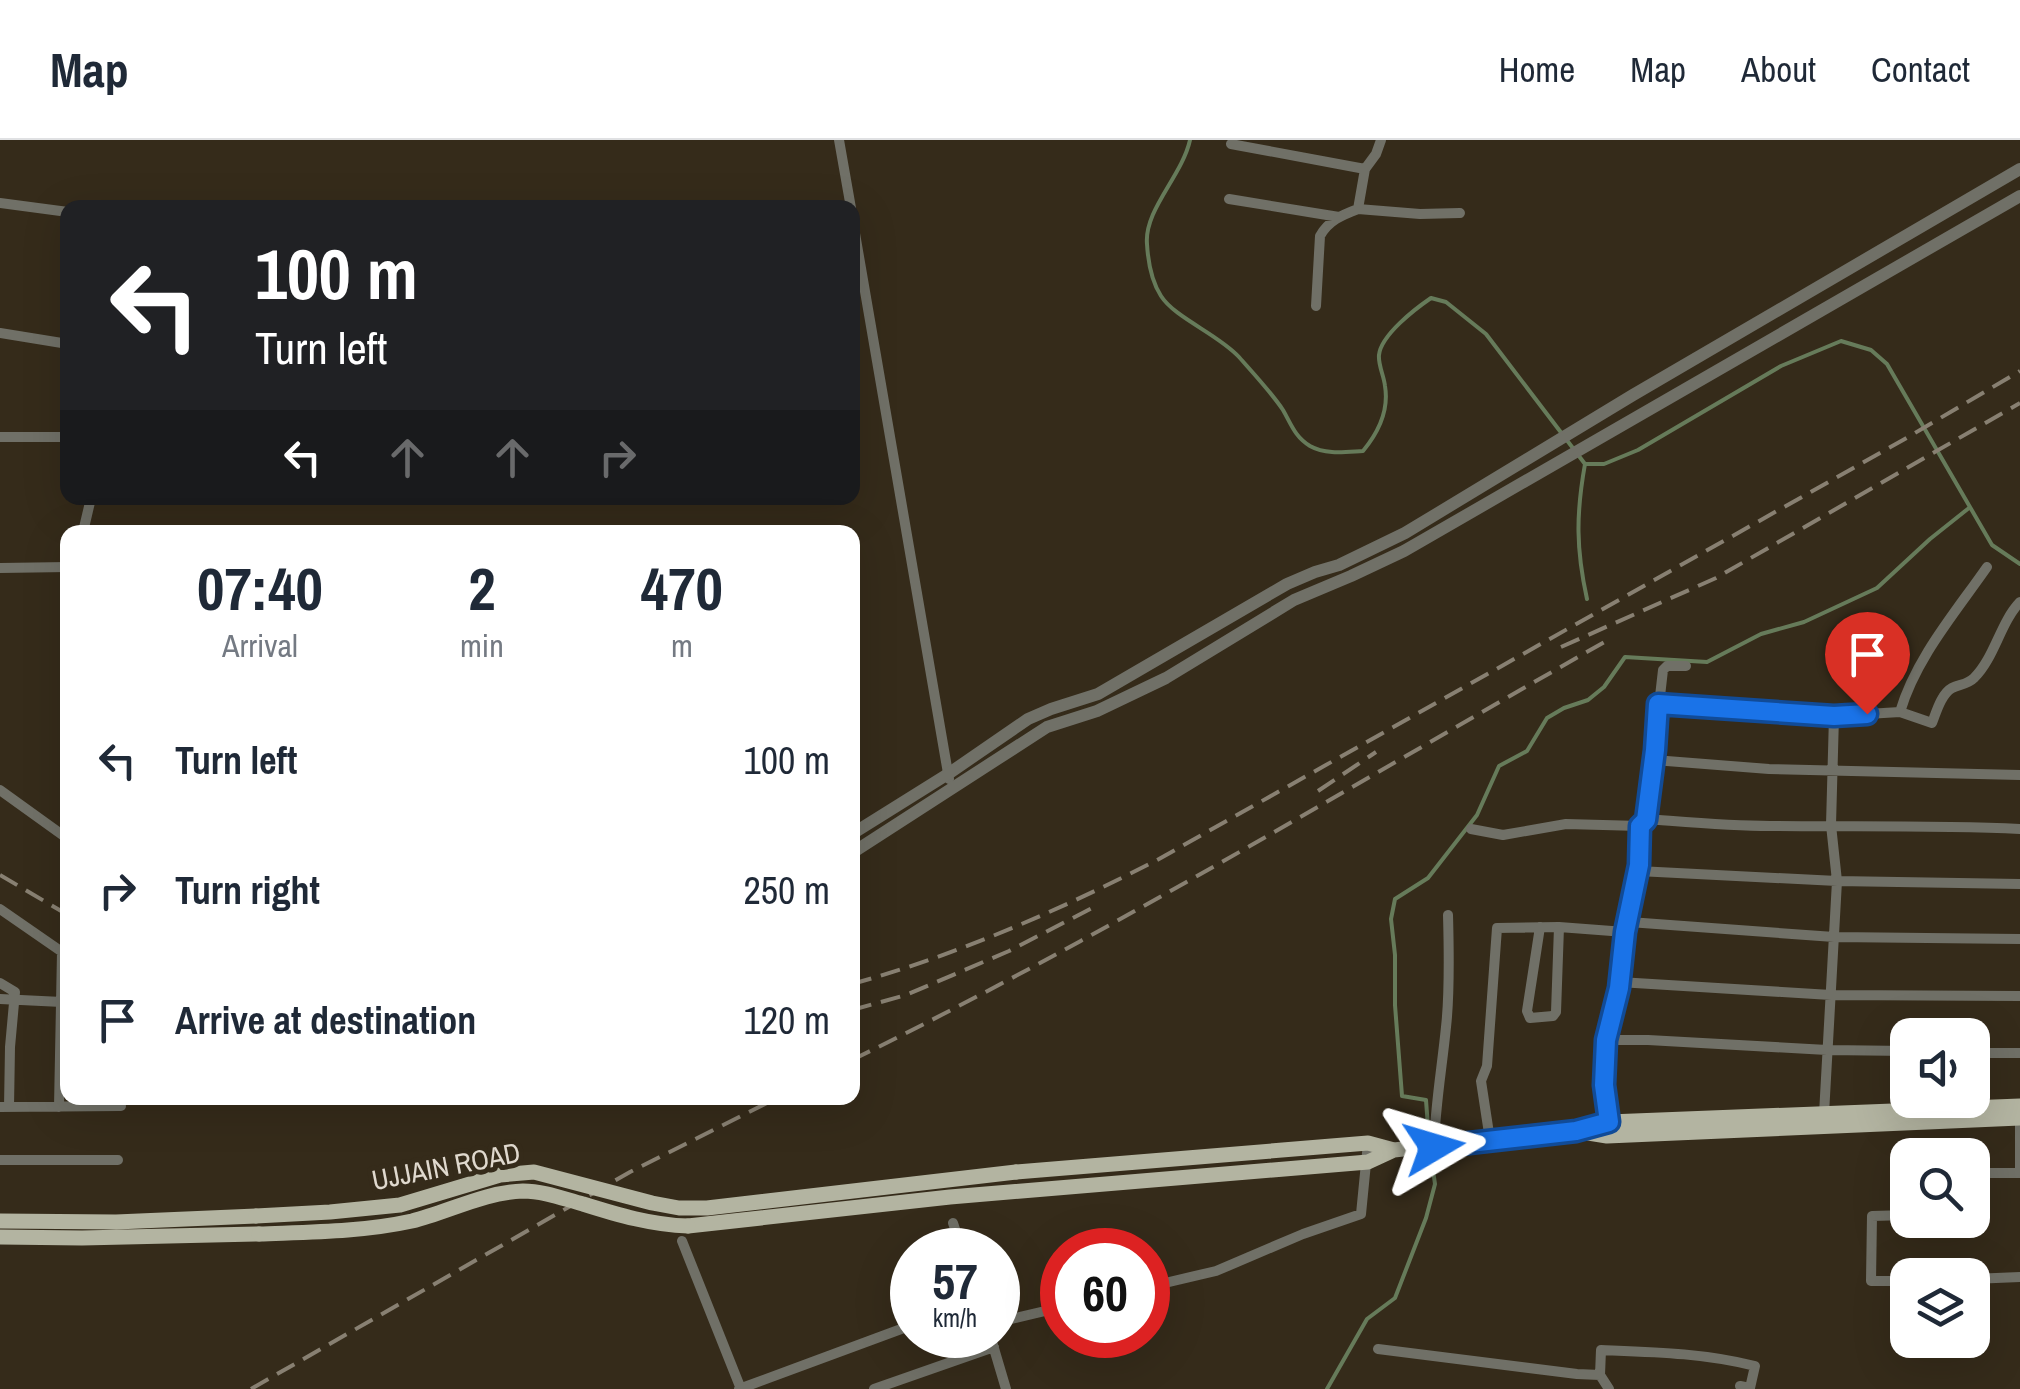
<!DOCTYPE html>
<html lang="en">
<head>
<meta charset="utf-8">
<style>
	body { margin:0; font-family:"Archivo Narrow",sans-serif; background:#f6f6f7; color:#1f2937; height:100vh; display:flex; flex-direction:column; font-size:38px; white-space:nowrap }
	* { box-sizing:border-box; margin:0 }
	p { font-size:32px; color:#747a83 }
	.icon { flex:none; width:55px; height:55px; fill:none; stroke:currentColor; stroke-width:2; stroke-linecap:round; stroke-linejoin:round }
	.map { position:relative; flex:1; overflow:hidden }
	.drawer { position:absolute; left:60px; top:385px; width:800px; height:580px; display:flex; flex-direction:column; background:#fff; border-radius:20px; box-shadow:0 10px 40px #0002 }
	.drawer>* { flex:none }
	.top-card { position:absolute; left:60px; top:60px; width:800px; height:305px; border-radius:20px; box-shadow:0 10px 40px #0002; background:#202124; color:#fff; overflow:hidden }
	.tools { position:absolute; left:1890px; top:878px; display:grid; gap:20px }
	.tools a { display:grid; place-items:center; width:100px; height:100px; border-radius:20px; background:#fff; box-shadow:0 10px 40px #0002; font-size:50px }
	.speed { position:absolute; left:890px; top:1088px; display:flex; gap:20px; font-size:50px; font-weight:700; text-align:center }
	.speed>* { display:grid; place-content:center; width:130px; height:130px; border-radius:50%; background:#fff; box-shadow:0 10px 40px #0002; line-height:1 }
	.speed small { font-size:25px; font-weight:400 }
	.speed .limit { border:15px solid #d22; background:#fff; color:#111 }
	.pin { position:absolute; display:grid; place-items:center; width:85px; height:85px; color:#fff; margin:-102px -42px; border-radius:50% 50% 50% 0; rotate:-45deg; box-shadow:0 0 10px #0007 }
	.pin .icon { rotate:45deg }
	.me { position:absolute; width:110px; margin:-55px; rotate:83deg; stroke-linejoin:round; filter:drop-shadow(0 0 8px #0008) }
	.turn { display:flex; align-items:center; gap:35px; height:210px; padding:0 30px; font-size:45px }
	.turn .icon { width:130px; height:130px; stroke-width:2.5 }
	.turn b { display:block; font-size:70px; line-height:85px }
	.lanes { display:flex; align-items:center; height:95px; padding:0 30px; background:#0003; justify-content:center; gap:50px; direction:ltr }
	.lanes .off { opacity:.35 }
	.eta { display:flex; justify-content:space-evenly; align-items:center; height:170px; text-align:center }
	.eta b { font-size:60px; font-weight:700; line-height:70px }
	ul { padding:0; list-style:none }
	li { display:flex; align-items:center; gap:30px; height:130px; padding:0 30px }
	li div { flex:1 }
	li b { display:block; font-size:38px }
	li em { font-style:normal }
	header { display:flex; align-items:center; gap:60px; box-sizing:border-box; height:140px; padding:0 50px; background:#fff; border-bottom:2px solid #e0e1e3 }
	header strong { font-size:48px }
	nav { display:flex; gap:55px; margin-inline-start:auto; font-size:35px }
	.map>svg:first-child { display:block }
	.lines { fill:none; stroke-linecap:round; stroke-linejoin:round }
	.stream { stroke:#667b5a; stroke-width:4 }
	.minor { stroke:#707067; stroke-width:10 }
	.tertiary { stroke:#707067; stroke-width:12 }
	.primary { stroke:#b3b4a1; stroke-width:15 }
	.rail { stroke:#888072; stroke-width:4; stroke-dasharray:20 10; stroke-linecap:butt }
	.primary-bridge { stroke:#b3b4a1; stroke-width:15 }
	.route-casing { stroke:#114b97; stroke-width:25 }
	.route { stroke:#1a73e8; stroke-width:18 }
	.labels { text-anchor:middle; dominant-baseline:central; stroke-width:10; stroke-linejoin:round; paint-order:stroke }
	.street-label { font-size:28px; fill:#e0d9ce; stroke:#352b1a }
</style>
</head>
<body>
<header>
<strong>Map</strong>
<nav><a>Home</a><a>Map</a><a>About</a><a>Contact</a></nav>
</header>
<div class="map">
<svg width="2020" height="1249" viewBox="0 0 2020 1249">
	<rect width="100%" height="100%" fill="#352b1a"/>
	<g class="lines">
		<!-- stream -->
		<path class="stream" d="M1190 0C1182 36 1144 70 1147 104 1148 121 1152 142 1161 156 1175 178 1218 194 1239 217 1253 233 1271 252 1283 270 1291 284 1295 297 1310 306 1326 315 1345 312 1363 311 1378 293 1389 270 1385 246 1384 236 1378 225 1379 215 1381 195 1415 169 1431 158L1446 162 1486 194 1585 324H1604L1638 310 1781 226 1841 201 1871 210 1887 224 1992 405 2020 424
			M1585 324C1576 374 1576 409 1587 459
			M1429 1001 1426 960 1402 956 1395 865V815L1391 779 1395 759 1428 738 1477 675 1499 626 1527 611 1547 578 1564 568 1588 560 1604 547 1625 517 1707 522 1761 494 1804 482 1877 448 1930 399 1969 368
			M1327 1249 1367 1179 1395 1158 1426 1078 1435 1044 1430 1010"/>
		<!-- minor -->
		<path class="minor" d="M839 0 851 68
			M1231 4 1365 29
			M1229 59 1339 77
			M0 63 68 72
			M1358 69 1420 74 1460 73
			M852 76 949 639
			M1316 166 1320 96C1328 81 1342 75 1358 69L1365 29 1376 14 1381 0
			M0 193 68 204
			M0 297H68
			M83 392 91 358
			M0 428 68 427
			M1658 564 1834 576 1900 572 1932 583C1936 573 1941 554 1952 548 1959 544 1967 545 1974 538 1995 517 2000 483 2020 462
			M1900 572C1916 518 1955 473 1987 427
			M1654 620 1769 629 2020 635
			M0 650 68 699
			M1646 679C1687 682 1729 686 1770 686 1854 687 1937 685 2020 689
			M1471 689 1503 695 1566 684 1640 686
			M1638 731 1837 741 2020 744
			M0 769 65 814
			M1629 782 1834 797 2020 799
			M1540 787 1527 871 1530 878 1553 876 1556 872 1559 787
			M1619 842 1831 855 2020 856
			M0 843 15 852 10 907 9 967
			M0 859 62 862
			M1606 900H1648L1827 910 1908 911
			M1972 913H2020
			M0 967 121 966
			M59 967 62 812
			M1824 974 1837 741 1831 685 1834 576
			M2020 978V1033
			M1609 982 1604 945 1606 900 1619 847 1625 792 1639 725 1640 686 1646 679 1663 530 1667 526H1686
			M1490 1000 1481 941 1487 926 1497 788 1559 787 1625 792
			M1434 1007C1435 966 1442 928 1446 887 1450 852 1449 811 1448 775
			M0 1020H118
			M1972 1033H2020
			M1908 1075 1872 1076 1871 1141H1908
			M953 1083 962 1110
			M682 1101 741 1249
			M1972 1139 2020 1137
			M1148 1147 1216 1131 1303 1094 1361 1074 1368 1003
			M998 1182 1062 1167
			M990 1195 1006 1249
			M1378 1209 1577 1234 1600 1235
			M739 1249 912 1185
			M874 1249 994 1207
			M1609 1249 1600 1235 1601 1210C1653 1212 1704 1213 1755 1226L1750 1248 1740 1246"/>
		<!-- tertiary -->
		<path class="tertiary" d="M852 694 948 634 1028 579 1051 569 1098 554 1287 444 1315 432 1339 425 1405 393 1633 255 2020 29
			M852 713 1047 587 1097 571 1166 538 1294 460 1351 436 1404 411 2020 56"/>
		<!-- primary -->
		<path class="primary" d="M1580 990 1609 982 2020 966
			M1016 1032 1368 1003 1394 1010
			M0 1081 116 1082 256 1076
			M688 1086 950 1057 1368 1022 1394 1010 1555 992 1576 991 1607 996 2020 978
			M0 1097 82 1098 259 1094"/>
		<!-- rail -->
		<path class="rail" d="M1561 507 1716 438 2020 263
			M1318 651 1376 612
			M0 735 68 775
			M852 844C960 814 1060 770 1159 719L1903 300 2020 231
			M852 870 906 855 1009 811 1094 767
			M852 920C1111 793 1357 642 1608 500
			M251 1249 630 1032 777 958"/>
		<!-- primary-bridge -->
		<path class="primary-bridge" d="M256 1076 330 1072 400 1065 500 1035 534 1032 652 1063 679 1068H707L1016 1032
			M259 1094C310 1092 362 1092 412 1081 448 1072 485 1052 523 1051 544 1051 564 1059 583 1064 618 1075 652 1085 688 1086"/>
	</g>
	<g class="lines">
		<defs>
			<path id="route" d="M1434 1007 1576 991 1609 982 1604 945 1606 900 1619 848 1625 792 1639 725 1640 686 1646 680 1655 610 1658 564 1834 576 1867 574"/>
		</defs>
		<!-- route casing -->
		<use href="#route" class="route-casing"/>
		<!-- route -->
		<use href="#route" class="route"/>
	</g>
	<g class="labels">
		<!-- street labels -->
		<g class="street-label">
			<text transform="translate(446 1026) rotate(-11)">UJJAIN ROAD</text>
		</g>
	</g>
</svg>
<div class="tools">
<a><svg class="icon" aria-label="sound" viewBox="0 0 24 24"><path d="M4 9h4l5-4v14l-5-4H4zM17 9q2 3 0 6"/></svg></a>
<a><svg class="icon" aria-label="search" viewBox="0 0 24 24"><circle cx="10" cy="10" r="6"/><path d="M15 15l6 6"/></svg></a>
<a><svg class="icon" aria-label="layers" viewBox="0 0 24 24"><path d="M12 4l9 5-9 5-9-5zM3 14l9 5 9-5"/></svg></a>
</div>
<div class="speed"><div>57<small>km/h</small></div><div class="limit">60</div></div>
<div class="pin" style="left:1867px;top:574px;background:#d93025"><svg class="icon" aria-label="arrive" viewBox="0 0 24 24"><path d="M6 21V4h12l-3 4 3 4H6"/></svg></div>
<svg class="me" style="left:1434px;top:1007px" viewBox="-20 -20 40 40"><path d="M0-17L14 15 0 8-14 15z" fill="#1a73e8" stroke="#fff" stroke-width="4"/></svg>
<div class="top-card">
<div class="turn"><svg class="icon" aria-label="left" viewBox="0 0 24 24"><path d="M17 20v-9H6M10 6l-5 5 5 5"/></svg><div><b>100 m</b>Turn left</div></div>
<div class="lanes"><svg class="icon" aria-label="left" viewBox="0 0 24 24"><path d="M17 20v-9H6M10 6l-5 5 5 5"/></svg><svg class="icon off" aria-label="ahead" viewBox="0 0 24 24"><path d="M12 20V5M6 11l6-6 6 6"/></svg><svg class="icon off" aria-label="ahead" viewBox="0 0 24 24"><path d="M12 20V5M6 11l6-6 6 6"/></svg><svg class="icon off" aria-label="right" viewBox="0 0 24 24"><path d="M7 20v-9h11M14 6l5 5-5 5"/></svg></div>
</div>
<section class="drawer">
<div class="eta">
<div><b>07:40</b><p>Arrival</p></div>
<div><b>2</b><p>min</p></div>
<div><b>470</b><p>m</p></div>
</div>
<ul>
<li><svg class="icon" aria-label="left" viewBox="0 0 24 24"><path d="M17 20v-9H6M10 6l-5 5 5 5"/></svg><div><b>Turn left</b></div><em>100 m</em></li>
<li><svg class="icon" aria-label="right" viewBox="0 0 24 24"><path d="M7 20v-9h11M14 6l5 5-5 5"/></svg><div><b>Turn right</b></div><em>250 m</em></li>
<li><svg class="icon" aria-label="arrive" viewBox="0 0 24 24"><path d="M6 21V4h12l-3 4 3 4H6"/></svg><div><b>Arrive at destination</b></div><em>120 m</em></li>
</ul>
</section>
</div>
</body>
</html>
